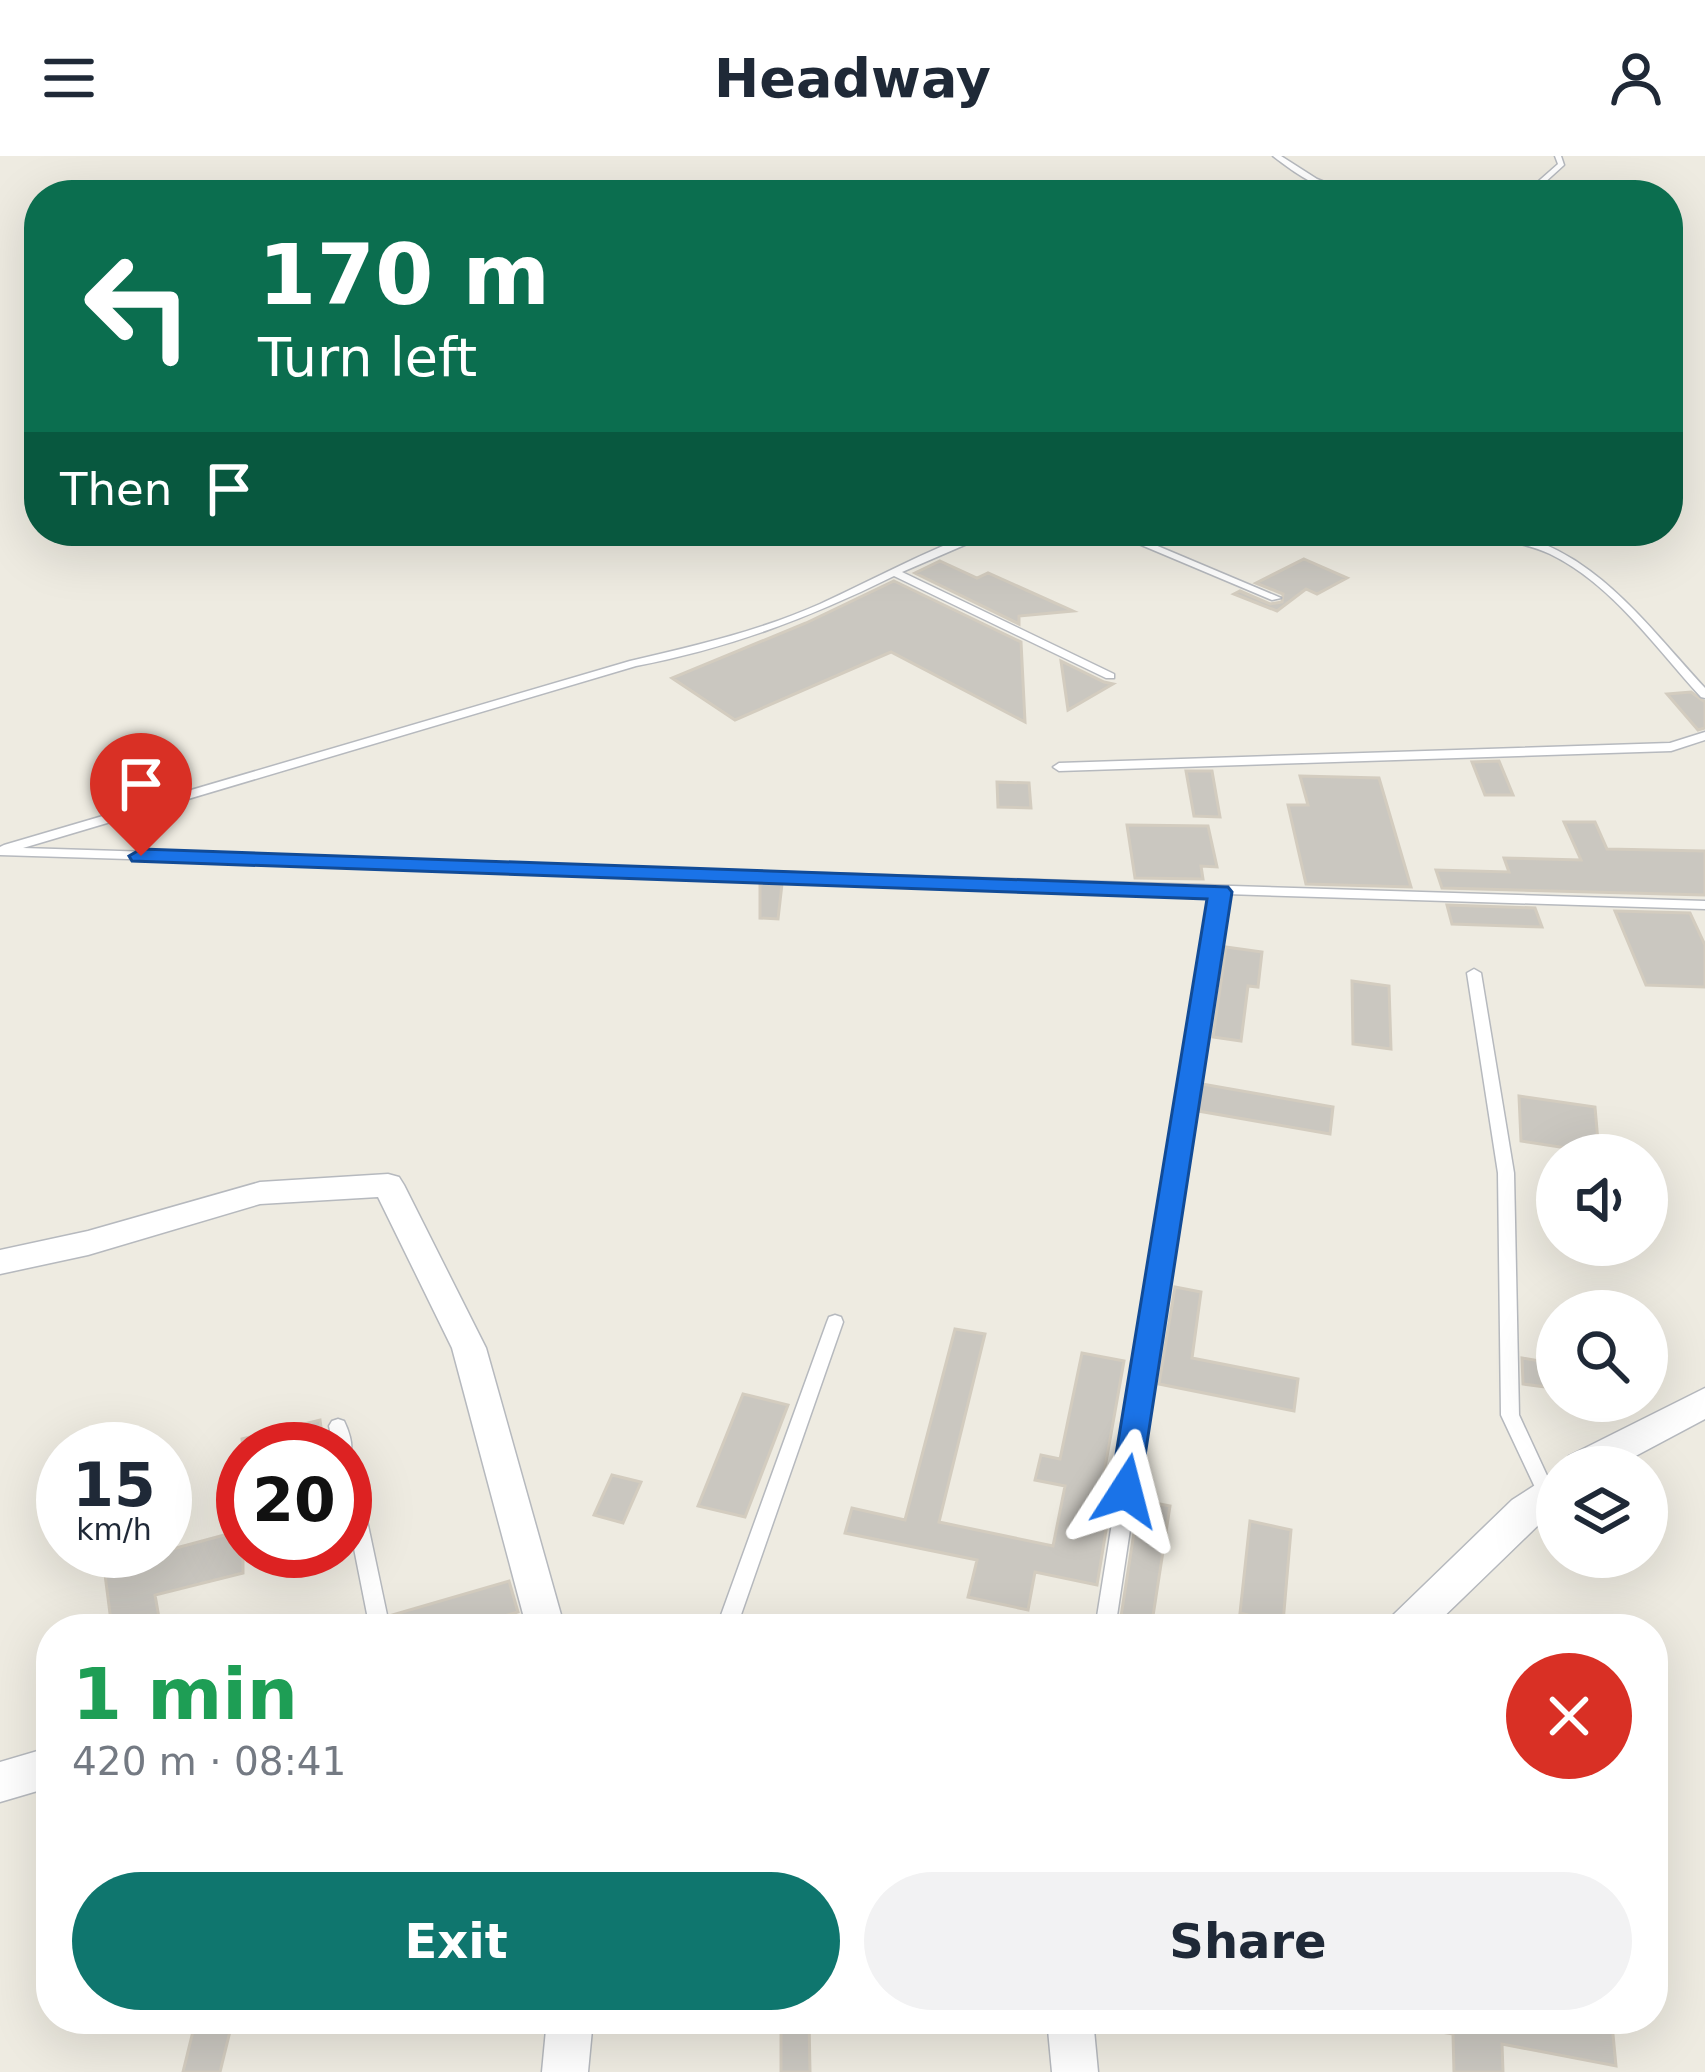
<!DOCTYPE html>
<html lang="en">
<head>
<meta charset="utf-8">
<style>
	body { margin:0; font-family:"DejaVu Sans",sans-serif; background:#f2f2f3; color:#1f2937; height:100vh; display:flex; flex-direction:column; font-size:45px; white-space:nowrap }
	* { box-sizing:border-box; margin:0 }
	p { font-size:39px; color:#747a83 }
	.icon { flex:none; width:66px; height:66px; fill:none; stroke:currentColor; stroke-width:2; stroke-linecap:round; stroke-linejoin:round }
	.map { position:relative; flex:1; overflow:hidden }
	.drawer { position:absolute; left:36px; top:1458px; width:1632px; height:420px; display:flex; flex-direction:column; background:#fff; border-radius:48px; box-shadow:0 12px 48px #0002 }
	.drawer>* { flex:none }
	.top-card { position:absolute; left:24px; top:24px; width:1659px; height:366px; border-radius:48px; box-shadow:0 12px 48px #0002; background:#0b6e4f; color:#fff; overflow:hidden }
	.fabs { position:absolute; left:1536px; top:978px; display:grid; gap:24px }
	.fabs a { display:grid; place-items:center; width:132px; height:132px; border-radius:50%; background:#fff; box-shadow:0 12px 48px #0002; font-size:60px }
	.speed { position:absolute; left:36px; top:1266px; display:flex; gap:24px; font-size:60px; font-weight:700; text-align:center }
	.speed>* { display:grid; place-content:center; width:156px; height:156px; border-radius:50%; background:#fff; box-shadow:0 12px 48px #0002; line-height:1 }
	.speed small { font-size:30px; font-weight:400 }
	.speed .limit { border:18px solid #d22; background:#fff; color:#111 }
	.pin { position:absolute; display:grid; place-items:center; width:102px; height:102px; color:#fff; margin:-123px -51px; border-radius:50% 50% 50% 0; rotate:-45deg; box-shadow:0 0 12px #0007 }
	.pin .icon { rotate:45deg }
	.me { position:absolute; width:132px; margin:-66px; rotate:9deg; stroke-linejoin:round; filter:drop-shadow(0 0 9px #0008) }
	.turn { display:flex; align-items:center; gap:42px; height:252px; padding:0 36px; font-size:54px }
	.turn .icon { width:156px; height:156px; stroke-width:2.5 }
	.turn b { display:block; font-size:84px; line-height:102px }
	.then { display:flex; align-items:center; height:114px; padding:0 36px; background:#0003; gap:24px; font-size:45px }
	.round { display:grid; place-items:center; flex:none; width:126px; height:126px; border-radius:63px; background:#f2f2f3 }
	.head { display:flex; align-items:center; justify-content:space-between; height:204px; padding:0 36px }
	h1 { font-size:72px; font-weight:700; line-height:90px; color:#1e9e55 }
	.action { display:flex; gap:24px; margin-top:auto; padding:24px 36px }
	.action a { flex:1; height:138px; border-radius:72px; background:#0f766e; color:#fff; font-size:48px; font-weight:700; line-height:138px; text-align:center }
	.action a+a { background:#f2f2f3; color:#1f2937 }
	header { display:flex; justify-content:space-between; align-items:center; height:156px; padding:0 36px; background:#fff; font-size:54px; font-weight:700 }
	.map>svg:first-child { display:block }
	.building { fill:#cac7c0; stroke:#d3ccbf; stroke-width:3 }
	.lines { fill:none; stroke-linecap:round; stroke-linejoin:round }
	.service-casing { stroke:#b6b9be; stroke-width:3 }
	.minor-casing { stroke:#b6b9be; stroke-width:3 }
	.service { fill:#fff; fill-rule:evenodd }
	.minor { fill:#fff; fill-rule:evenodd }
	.route { fill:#1a73e8; stroke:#114b97; stroke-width:3 }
</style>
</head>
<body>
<header><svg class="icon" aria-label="menu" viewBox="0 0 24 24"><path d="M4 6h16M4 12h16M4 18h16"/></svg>Headway<svg class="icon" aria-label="person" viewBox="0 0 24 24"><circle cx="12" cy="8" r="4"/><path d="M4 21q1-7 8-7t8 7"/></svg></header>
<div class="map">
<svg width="1705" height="1916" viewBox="0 0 1705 1916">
	<rect width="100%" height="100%" fill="#eeebe1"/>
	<!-- building -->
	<path class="building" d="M1304 403 1347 422 1317 438 1306 433 1277 455 1234 438 1240 435 1270 448 1282 446 1283 438 1256 427Z
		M940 405 977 422 988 417 1073 455 1019 460V468L915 417Z
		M894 425 1021 486 1025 566 891 496 735 564 672 522 806 467Z
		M1061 505 1104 526 1113 528 1068 554Z
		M1691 536 1705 546V572L1698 574 1667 538Z
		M1499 605 1513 639H1485L1472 606Z
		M1186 615H1212L1220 661 1194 660Z
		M1300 620 1379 622 1411 731 1306 728 1288 649H1308Z
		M997 626 1029 627 1031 652 998 651Z
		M1564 666H1595L1607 693 1705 695V739L1442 732 1436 714 1509 716 1504 702 1581 704Z
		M1127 669 1208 670 1217 711 1201 710 1203 723 1135 722Z
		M760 727 782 728 778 763 760 762Z
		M1447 749 1535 752 1542 771 1452 768Z
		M1615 755 1690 757 1705 789V831L1646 829Z
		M1226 791 1262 796 1258 831 1248 830 1241 885 1213 881Z
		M1352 825 1389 830 1391 893 1353 888Z
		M1202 928 1333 951 1330 978 1198 955Z
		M1519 940 1595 951 1599 997 1521 985Z
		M1175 1131 1201 1136 1192 1202 1298 1223 1294 1255 1159 1228Z
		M955 1173 985 1178 939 1366 1053 1390 1065 1330 1035 1324 1041 1299 1060 1303 1082 1197 1124 1205 1105 1312 1103 1336 1112 1338 1097 1429 1035 1416 1028 1454 968 1441 977 1404 845 1377 852 1352 905 1364Z
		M1522 1202 1551 1207 1553 1232 1523 1228Z
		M743 1238 788 1249 745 1361 698 1350Z
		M320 1264 324 1293H243L242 1283Z
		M612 1319 641 1326 623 1367 594 1359Z
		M1139 1344 1170 1350 1151 1473 1120 1467Z
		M1250 1365 1291 1374 1283 1467 1240 1457Z
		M243 1374V1417L155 1439 161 1473H112L102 1395H165Z
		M509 1425 518 1456 459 1473H394L392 1459Z
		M196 1863H233L220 1916H183Z
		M781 1863H809L810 1916H781Z
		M1442 1863H1588L1612 1868 1616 1910 1502 1888 1503 1916H1454L1453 1878 1441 1876Z"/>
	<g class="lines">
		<defs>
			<path id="service" d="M1273 0H1281L1317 23 1357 39C1326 39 1296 18 1273 0Z
				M1555 0H1561L1564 9 1531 39H1523L1558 8Z
				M982 375H997L902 416 1114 518V522H1106L894 420C809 462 729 492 636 510L23 692 1705 745V753L1226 738 1115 1473H1095L1213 737 0 699V691L4 689 630 505C695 490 759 475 820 448 875 423 924 395 982 375Z
				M1108 375H1122L1281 442 1272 444Z
				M1478 375C1581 375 1642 464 1705 532V542L1701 541C1655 491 1612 428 1550 398 1527 387 1500 385 1478 375Z
				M1705 576V584L1671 595 1059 615 1053 611 1059 607 1670 587Z
				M1474 813 1481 817 1514 1017 1519 1259 1556 1339 1553 1344 1547 1347 1541 1344 1501 1259 1498 1017 1467 817Z
				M835 1159 841 1161 843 1166 736 1473H716L827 1166 829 1161Z
				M338 1263 344 1265C348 1273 354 1289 350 1297L354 1303 390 1473H370L345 1347V1293H334L329 1270 332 1265Z"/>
			<path id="minor" d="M388 1018 399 1021 404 1029 486 1192 565 1473H527L452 1192 378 1041 260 1048 88 1099 0 1118V1094L88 1075 260 1026Z
				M1705 1232V1263L1615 1311H1564L1569 1300Z
				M1557 1315V1351L1431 1473H1386L1391 1461 1512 1344Z
				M51 1591V1631L0 1646V1606Z
				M547 1863H593L588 1916H542Z
				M1047 1863H1093L1098 1916H1052Z"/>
		</defs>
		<!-- service casing -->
		<use href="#service" class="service-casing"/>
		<!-- minor casing -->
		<use href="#minor" class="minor-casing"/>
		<!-- service -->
		<use href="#service" class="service"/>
		<!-- minor -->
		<use href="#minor" class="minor"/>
	</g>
	<!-- route -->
	<path class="route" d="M141 693 1228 731 1232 736 1138 1345 1126 1349 1115 1345 1110 1335 1207 743 132 705 129 700Z"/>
</svg>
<div class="fabs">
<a><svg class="icon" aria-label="sound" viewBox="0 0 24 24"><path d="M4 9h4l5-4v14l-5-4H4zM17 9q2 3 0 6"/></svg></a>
<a><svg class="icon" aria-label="search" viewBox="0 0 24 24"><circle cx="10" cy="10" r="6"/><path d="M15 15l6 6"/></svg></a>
<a><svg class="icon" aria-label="layers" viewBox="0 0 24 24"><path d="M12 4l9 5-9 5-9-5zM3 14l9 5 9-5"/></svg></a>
</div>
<div class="speed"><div>15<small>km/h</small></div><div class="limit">20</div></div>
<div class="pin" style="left:141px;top:700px;background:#d93025"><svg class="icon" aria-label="arrive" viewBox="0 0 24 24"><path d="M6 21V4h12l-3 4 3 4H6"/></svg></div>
<svg class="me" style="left:1126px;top:1335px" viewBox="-20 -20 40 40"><path d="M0-17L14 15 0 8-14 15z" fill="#1a73e8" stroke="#fff" stroke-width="4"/></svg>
<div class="top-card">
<div class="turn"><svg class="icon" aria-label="left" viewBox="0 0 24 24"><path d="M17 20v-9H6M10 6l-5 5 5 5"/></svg><div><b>170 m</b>Turn left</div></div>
<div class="then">Then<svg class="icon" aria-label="arrive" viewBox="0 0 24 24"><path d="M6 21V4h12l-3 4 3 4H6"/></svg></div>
</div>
<section class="drawer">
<div class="head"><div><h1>1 min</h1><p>420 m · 08:41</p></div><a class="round" style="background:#d93025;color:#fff"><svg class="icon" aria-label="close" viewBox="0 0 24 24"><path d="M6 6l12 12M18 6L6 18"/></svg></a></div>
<div class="action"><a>Exit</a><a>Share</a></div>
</section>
</div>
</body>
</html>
